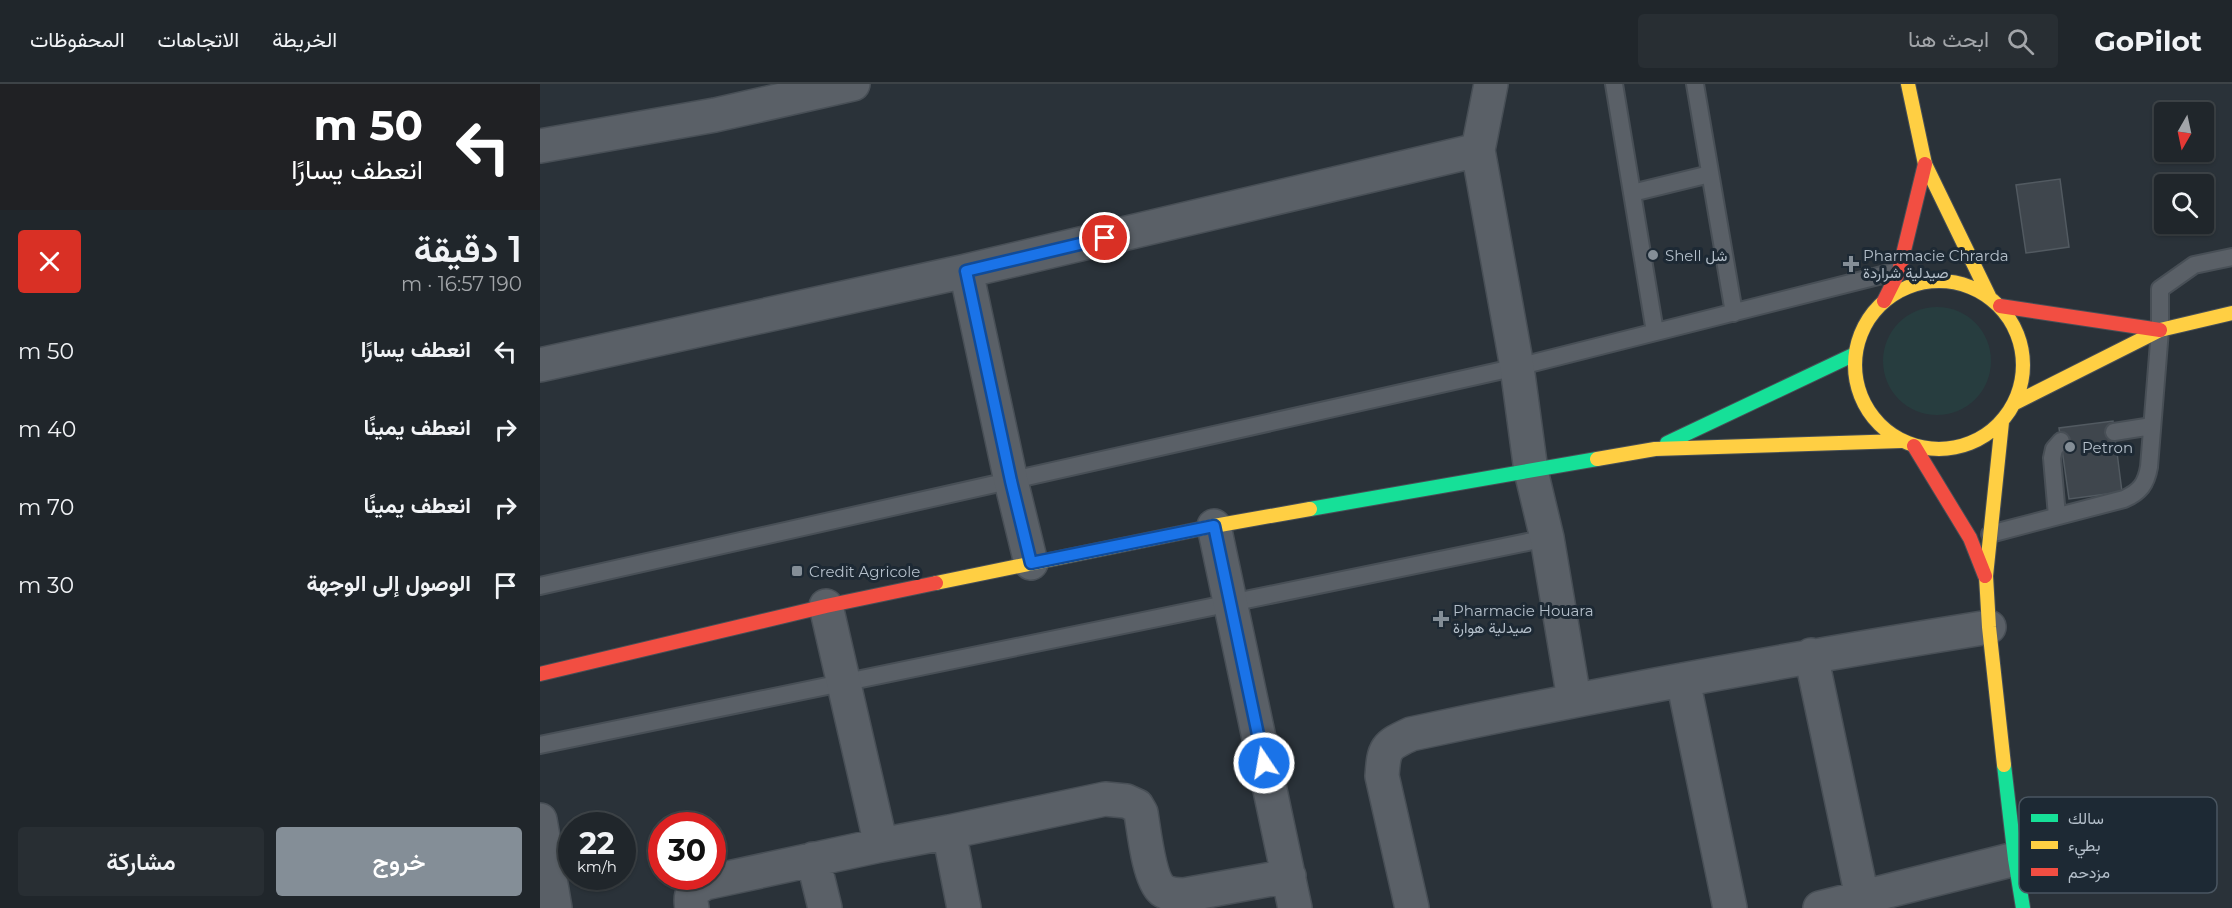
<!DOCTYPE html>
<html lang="ar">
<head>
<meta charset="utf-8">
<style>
	body { margin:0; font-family:Montserrat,Vazirmatn,sans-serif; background:#282e33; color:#f1f3f6; direction:rtl; height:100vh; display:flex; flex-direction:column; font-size:22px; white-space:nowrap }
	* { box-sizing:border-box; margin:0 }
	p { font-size:20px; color:#a2a5a9 }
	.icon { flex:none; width:33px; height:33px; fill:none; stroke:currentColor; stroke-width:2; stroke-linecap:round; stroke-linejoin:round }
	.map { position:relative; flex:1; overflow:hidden; direction:ltr }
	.details { display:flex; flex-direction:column; background:#20262b; width:540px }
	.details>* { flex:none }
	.guide { background:#202124; color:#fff; overflow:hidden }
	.needle { width:39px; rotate:189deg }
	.buttons { position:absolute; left:1614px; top:18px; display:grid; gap:12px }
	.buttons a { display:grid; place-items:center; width:60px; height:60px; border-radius:6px; background:#20262b; box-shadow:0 2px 4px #0004,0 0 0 2px #3d4347; font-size:30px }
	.speed { position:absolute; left:18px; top:728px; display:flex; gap:12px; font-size:30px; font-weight:700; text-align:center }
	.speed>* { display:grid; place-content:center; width:78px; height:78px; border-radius:50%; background:#20262b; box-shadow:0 2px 4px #0004,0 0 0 2px #3d4347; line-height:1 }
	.speed small { font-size:15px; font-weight:400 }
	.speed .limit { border:9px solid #d22; background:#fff; color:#111 }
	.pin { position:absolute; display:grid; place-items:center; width:51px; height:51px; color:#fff; margin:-26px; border:3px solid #fff; border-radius:50%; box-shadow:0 2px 6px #0007 }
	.me { position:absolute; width:66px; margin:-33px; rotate:348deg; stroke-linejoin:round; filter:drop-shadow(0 0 4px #0008) }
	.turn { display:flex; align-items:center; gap:21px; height:126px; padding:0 18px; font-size:27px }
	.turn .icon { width:78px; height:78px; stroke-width:2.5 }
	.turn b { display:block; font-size:42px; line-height:51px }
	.round { display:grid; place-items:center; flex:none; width:63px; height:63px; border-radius:6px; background:#282e33 }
	.headline { display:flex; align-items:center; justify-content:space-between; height:102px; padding:0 18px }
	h1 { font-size:36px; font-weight:600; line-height:45px }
	.action { display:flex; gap:12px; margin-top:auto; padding:12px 18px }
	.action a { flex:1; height:69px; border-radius:6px; background:#848e97; color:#fff; font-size:24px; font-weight:600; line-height:69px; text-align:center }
	.action a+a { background:#282e33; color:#f1f3f6 }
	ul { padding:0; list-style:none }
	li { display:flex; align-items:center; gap:18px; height:78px; padding:0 18px }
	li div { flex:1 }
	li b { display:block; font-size:22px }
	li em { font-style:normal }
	header { display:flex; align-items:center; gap:36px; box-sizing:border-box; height:84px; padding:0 30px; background:#20262b; border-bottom:2px solid #3d4347 }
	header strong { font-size:28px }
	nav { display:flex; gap:33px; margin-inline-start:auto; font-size:21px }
	.search { width:420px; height:54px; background:#282e33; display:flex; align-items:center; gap:15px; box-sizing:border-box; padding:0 21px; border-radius:6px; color:#a2a5a9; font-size:22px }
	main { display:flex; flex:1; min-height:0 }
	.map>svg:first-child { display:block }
	.green { fill:#273d3f }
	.building { fill:#3f464d; stroke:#525a61; stroke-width:1.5 }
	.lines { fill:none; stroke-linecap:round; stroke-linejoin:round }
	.lane-casing { stroke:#484f56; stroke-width:20 }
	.street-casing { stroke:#484f56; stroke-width:36 }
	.fast-casing { stroke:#484f56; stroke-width:16 }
	.slow-casing { stroke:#484f56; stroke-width:16 }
	.jam-casing { stroke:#484f56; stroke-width:16 }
	.lane { stroke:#5a6067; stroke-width:16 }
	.street { stroke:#5a6067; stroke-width:33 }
	.fast { stroke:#16e098; stroke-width:14 }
	.slow { stroke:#ffcf43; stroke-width:14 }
	.jam { stroke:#f24e42; stroke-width:14 }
	.route-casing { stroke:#114b97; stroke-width:15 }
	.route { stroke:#1a73e8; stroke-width:10 }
	.poi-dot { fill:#848e97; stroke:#1d2934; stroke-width:2 }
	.labels { text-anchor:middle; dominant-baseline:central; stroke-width:6; stroke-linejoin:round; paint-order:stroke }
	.poi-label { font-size:15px; fill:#b4bfca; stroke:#1d2934; text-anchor:start }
	.key { fill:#1d2934; stroke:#4a5661; stroke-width:1.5 }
	.key-label { font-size:16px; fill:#b4bfca }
</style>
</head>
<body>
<header>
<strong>GoPilot</strong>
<div class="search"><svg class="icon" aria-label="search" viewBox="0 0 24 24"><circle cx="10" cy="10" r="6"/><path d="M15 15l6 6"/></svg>ابحث هنا</div>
<nav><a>الخريطة</a><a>الاتجاهات</a><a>المحفوظات</a></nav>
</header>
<main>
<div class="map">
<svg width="1692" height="824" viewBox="0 0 1692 824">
	<rect width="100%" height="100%" fill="#2a3239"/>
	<!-- green -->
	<path class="green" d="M1343 277a54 54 0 1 1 108 0a54 54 0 1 1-108 0Z"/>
	<!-- building -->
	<path class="building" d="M1520 95 1529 163 1486 169 1476 101Z
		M1573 337 1582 408 1529 415 1519 344Z"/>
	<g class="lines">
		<defs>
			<path id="lane" d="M1074 0 1115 248
				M1155 0 1194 229
				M1092 109 1170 90
				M1574 348 1612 342
				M1517 432 1512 374 1514 365 1521 357
				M1450 450 1584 415C1600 408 1606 400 1609 383L1620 246V205L1654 181 1692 173
				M0 502 977 283 1358 187
				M0 661 1007 454"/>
			<path id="street" d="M951 0 938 66 977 283 991 387 1007 454 1034 615
				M0 62 175 31 313 0
				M0 281 426 187
				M674 442 755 824
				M491 479 471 397 426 187 938 66
				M286 522 341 761 409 748 424 824
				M1271 571 1322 813
				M1143 596 1190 824
				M0 736 15 824
				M409 748 565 715 586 717 597 722 601 729C604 747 609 795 622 806 629 811 636 811 644 811L749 792
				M273 775 285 824
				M152 824C149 810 153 806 165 799L341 761
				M872 824 842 692C844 664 845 662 871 650 1063 609 1255 574 1449 543
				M1280 824 1475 775"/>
			<path id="fast" d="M1127 359 1315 270
				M770 425 1057 375
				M1464 681 1475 775 1483 824"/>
			<path id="slow" d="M1368 0 1385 80 1450 214
				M1315 281a84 84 0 1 1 168 0a84 84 0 1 1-168 0Z
				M1475 319 1620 246 1692 229
				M1462 338 1446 492 1449 543 1464 681
				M1057 375 1115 365 1361 357
				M396 499 674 442 770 425"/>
			<path id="jam" d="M1344 217 1359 187 1385 80
				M1460 222 1620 246
				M1374 362 1430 454 1445 492
				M0 590 286 522 396 499"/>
		</defs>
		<!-- lane casing -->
		<use href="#lane" class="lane-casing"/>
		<!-- street casing -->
		<use href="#street" class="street-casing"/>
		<!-- fast casing -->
		<use href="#fast" class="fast-casing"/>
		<!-- slow casing -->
		<use href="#slow" class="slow-casing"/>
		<!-- jam casing -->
		<use href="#jam" class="jam-casing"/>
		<!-- lane -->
		<use href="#lane" class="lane"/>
		<!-- street -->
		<use href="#street" class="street"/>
		<!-- fast -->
		<use href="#fast" class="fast"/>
		<!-- slow -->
		<use href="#slow" class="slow"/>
		<!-- jam -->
		<use href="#jam" class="jam"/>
	</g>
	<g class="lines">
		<defs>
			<path id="route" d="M565 154 426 187 471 397 491 479 674 442 724 679"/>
		</defs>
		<!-- route casing -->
		<use href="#route" class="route-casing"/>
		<!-- route -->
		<use href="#route" class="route"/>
	</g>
	<!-- markers -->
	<g class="poi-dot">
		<circle cx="1113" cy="171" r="6"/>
		<path d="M1308 171h6v6h6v6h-6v6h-6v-6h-6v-6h6z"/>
		<circle cx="1530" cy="363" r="6"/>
		<rect x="251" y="481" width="12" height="12" rx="3"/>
		<path d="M898 526h6v6h6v6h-6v6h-6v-6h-6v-6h6z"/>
	</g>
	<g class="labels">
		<!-- poi labels -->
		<g class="poi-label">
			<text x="1125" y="171">Shell شل</text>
			<text x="1323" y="171">Pharmacie Chrarda<tspan x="1323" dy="17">صيدلية شراردة</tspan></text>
			<text x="1542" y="363">Petron</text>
			<text x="269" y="487">Credit Agricole</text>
			<text x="913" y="526">Pharmacie Houara<tspan x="913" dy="17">صيدلية هوارة</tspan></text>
		</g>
	</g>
	<!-- legend -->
	<rect x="1479" y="713" width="198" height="96" rx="9" class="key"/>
	<rect x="1491" y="730" width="27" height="8" fill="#16e098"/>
	<rect x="1491" y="757" width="27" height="8" fill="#ffcf43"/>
	<rect x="1491" y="784" width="27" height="8" fill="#f24e42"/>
	<g class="key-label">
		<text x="1528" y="740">سالك</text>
		<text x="1528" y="767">بطيء</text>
		<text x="1528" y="794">مزدحم</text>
	</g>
</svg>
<div class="buttons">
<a><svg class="needle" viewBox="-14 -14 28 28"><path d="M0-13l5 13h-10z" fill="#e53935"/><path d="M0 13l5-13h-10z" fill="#a2a5a9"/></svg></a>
<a><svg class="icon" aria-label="search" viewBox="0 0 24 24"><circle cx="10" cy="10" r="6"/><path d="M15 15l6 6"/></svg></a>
</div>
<div class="speed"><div>22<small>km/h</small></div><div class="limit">30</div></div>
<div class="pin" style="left:565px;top:154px;background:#d93025"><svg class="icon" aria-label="arrive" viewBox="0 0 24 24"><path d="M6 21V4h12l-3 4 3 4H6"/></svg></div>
<svg class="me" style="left:724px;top:679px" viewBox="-20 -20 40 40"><circle r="17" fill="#1a73e8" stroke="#fff" stroke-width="3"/><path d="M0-11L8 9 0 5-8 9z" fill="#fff"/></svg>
</div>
<section class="details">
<div class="guide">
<div class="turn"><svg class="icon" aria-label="left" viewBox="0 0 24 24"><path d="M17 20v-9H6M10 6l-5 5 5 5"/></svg><div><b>50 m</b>انعطف يسارًا</div></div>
</div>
<div class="headline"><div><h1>1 دقيقة</h1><p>190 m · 16:57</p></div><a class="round" style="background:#d93025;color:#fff"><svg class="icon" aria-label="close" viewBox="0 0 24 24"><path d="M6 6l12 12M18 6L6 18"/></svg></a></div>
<ul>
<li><svg class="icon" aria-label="left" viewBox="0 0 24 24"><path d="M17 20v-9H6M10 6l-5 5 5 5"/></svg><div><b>انعطف يسارًا</b></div><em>50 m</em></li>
<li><svg class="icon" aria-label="right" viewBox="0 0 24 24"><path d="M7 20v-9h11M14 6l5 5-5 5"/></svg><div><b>انعطف يمينًا</b></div><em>40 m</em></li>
<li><svg class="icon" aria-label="right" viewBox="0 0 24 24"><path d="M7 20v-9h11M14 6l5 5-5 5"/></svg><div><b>انعطف يمينًا</b></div><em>70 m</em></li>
<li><svg class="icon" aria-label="arrive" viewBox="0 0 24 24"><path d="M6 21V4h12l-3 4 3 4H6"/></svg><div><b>الوصول إلى الوجهة</b></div><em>30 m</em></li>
</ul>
<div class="action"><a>خروج</a><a>مشاركة</a></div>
</section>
</main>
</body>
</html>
